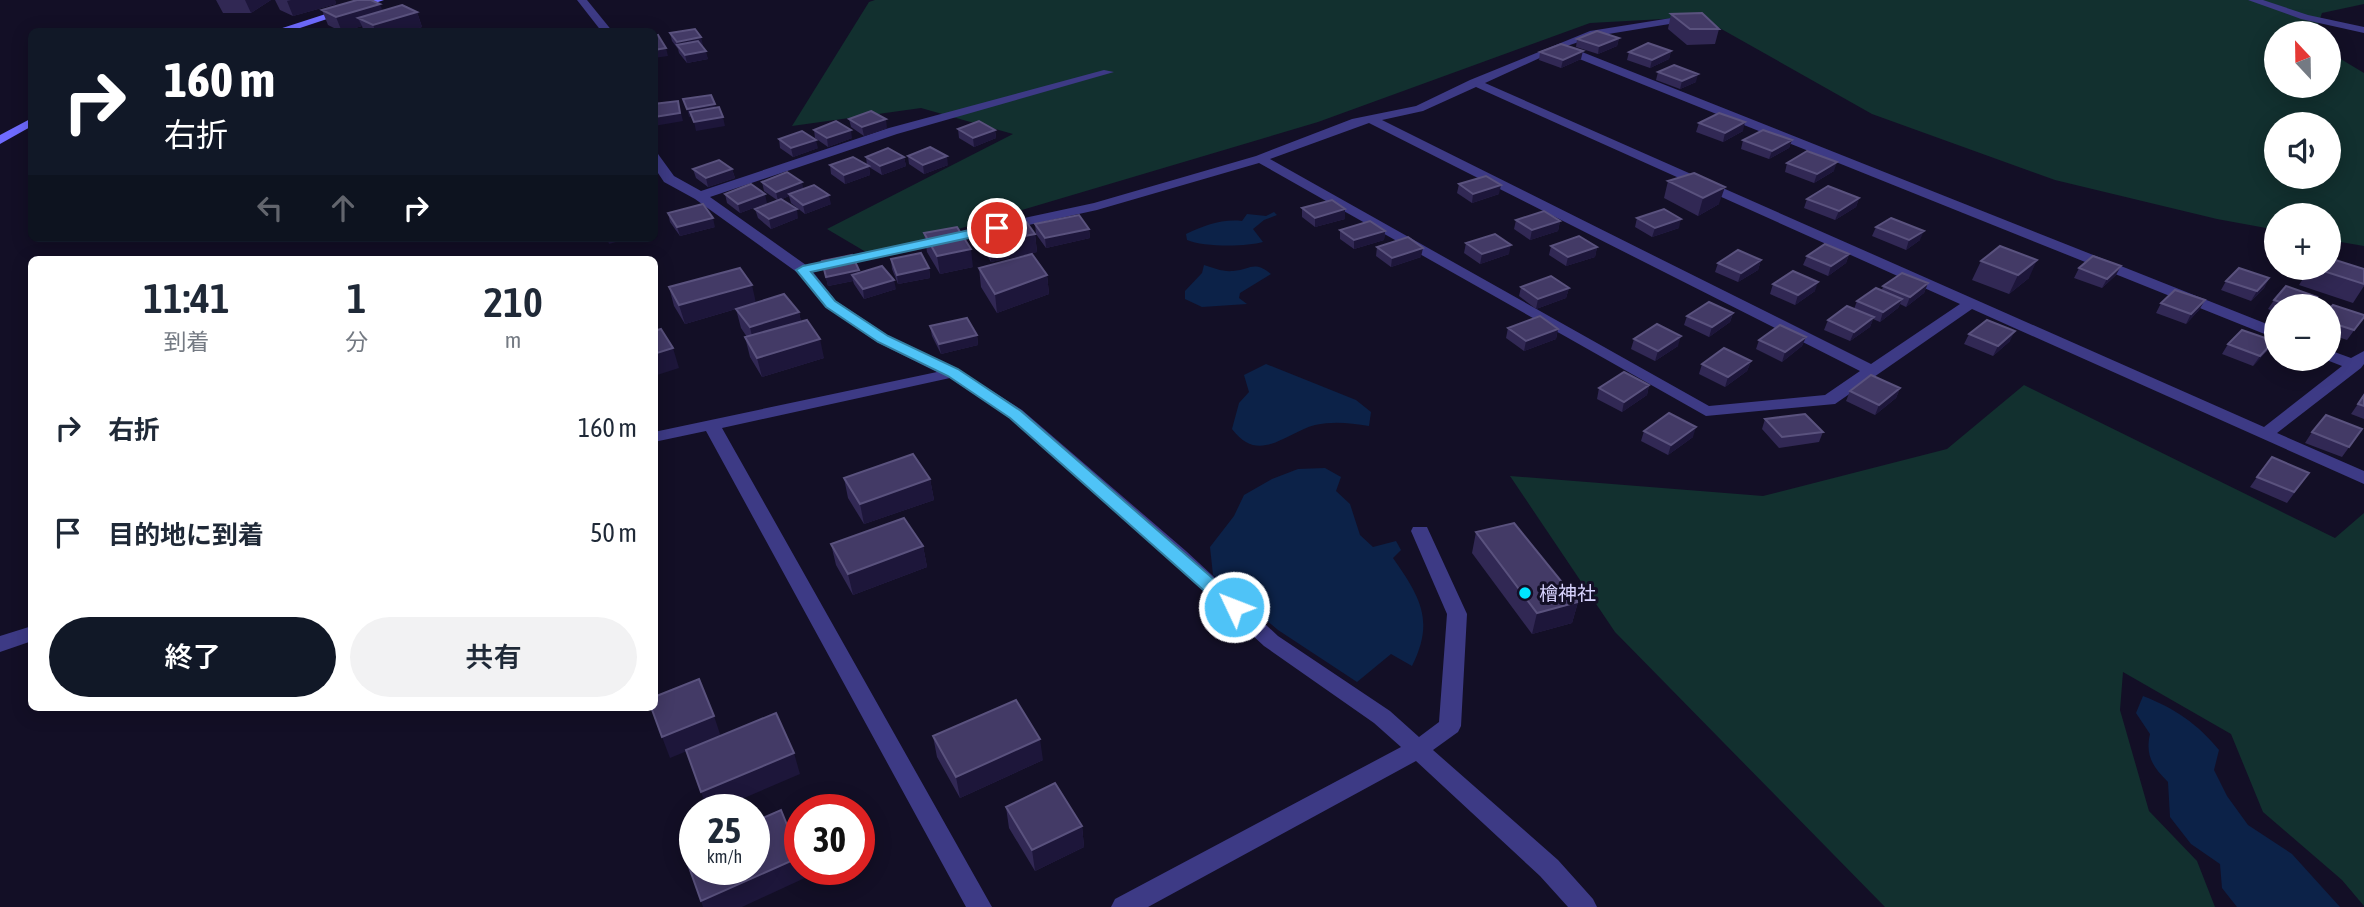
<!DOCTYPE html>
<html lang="ja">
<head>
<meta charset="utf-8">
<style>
	body { margin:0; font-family:"Asap Condensed","Noto Sans JP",sans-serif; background:#f2f2f3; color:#1f2937; height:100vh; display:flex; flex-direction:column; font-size:26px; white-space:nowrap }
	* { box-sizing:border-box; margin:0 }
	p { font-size:23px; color:#747a83 }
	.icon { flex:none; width:38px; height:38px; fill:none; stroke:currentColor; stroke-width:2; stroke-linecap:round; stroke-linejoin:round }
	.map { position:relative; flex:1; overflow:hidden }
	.details { position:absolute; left:28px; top:256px; width:630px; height:455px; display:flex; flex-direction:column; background:#fff; border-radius:10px; box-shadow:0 4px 18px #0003 }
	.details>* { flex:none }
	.banner { position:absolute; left:28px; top:28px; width:630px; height:214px; border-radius:10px; box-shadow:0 4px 18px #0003; background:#111827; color:#fff; overflow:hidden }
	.needle { width:46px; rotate:338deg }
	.tools { position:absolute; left:2264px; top:21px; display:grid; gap:14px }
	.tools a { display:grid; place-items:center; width:77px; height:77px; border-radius:50%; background:#fff; box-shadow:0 4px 18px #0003; font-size:35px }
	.speed { position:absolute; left:679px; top:794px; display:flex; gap:14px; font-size:35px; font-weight:700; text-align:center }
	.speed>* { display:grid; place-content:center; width:91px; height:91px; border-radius:50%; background:#fff; box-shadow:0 4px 18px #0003; line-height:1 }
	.speed small { font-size:18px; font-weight:400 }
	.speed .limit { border:10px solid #d22; background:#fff; color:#111 }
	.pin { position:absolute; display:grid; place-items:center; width:60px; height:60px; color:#fff; margin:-30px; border:4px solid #fff; border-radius:50%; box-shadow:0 2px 7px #0007 }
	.me { position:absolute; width:77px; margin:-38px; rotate:313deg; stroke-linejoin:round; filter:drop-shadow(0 0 5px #0008) }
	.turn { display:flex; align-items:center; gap:24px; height:147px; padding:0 21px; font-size:32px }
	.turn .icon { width:91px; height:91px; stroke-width:2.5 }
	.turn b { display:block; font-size:49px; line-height:60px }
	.lanes { display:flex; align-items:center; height:66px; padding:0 21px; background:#0003; justify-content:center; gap:35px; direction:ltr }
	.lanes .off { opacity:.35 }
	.eta { display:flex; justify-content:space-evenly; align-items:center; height:119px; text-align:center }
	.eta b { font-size:42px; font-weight:600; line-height:49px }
	.action { display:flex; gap:14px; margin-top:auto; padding:14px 21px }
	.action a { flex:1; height:80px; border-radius:42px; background:#111827; color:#fff; font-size:28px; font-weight:600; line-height:80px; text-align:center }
	.action a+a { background:#f2f2f3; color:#1f2937 }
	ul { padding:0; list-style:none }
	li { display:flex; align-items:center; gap:21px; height:105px; padding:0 21px }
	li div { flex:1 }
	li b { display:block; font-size:26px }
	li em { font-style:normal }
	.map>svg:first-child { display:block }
	.green { fill:#12302f; fill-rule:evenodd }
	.water { fill:#0c2248 }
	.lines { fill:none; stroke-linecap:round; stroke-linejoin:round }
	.lane { fill:#3d3a85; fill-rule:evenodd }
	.street { fill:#3d3a85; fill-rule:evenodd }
	.secondary { fill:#6f6bff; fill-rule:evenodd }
	.wall { fill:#312854 }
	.shaded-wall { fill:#1d163a }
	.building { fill:#433a66; stroke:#5a527e; stroke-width:2 }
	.route { fill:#4fc3f7; stroke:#337fa1; stroke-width:2 }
	.poi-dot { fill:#00e5ff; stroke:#130f26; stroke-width:2.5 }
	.labels { text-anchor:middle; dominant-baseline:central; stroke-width:6; stroke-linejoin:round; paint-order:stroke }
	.poi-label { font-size:19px; fill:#d9d4ff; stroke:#130f26; text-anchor:start }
</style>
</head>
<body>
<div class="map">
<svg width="2364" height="907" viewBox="0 0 2364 907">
	<rect width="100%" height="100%" fill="#130f26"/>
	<!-- green -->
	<path class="green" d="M875 0H2364V4L2322 13 2315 33H2277V86H2329V52L2364 73V246L2329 240V215H2277V230L2217 219 2055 180 1872 114 1700 17 1590 23 1318 122 871 255 827 229 1013 134 921 108 792 126 869 2ZM2277 124H2329V177H2277Z
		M2024 385 2335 538 2364 513V906L2342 880 2263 812 2231 734 2123 672 2120 710 2149 811 2197 861 2215 907H1885L1615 632 1510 476 1763 496 1947 449Z"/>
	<!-- water -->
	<path class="water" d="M1274 212 1277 215 1264 220 1253 229 1263 242C1246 247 1203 247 1187 240L1186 234C1206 225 1221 219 1242 221L1247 214 1266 216Z
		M1204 265C1213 268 1223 272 1233 271 1251 270 1253 260 1271 274L1240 293 1239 298 1247 304 1202 307 1185 299V291L1202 273Z
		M1266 364 1356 400 1371 412 1369 426C1350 423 1334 421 1315 425 1285 433 1259 465 1232 429L1239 403 1249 392 1244 375Z
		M1325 468 1341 477 1336 491 1350 504 1360 535 1373 547 1396 541 1401 550 1393 558C1420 597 1435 620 1412 666L1391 654 1357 682 1278 630 1213 575 1210 547 1234 516 1244 495 1272 479 1298 469Z
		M2143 696C2174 708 2198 724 2219 750L2214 770 2227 796 2248 825 2292 854 2340 907H2237L2222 888 2220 864 2191 844 2170 817 2168 782C2153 767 2145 756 2150 734L2136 713Z"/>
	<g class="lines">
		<!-- lane -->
		<path class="lane" d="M2248 0H2263L2308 15 2364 27V33L2301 19Z"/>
		<!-- street -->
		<path class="street" d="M577 0H587L613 32H602Z
			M1690 15 1694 16V20L1596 36 1567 46 2277 328V339L1557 50 1485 83 2264 427 2342 366 2324 359H2329V350L2351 358 2364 351V364L2361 368 2277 433 2364 471V484L1972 309 1835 404 1706 416 1259 163 1097 210 813 272 836 301 889 336 959 370 1022 410 1186 551 1278 636 1390 711 1419 737 1439 722 1447 614 1411 531 1413 527H1427L1467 614 1461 726 1458 732 1433 750 1558 860 1593 899 1597 907H1568L1540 876 1416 761 1148 907H1111L1115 899 1401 747 1374 723 1264 646 1172 561 1010 418 950 378 722 428 992 907H966L706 431 654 442V432L937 372 877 342 826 307 798 273 695 199 664 182 654 167V153L658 154 674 176 701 191 889 128 1104 70 1114 72 897 134 710 197 806 265 1094 203 1256 156 1352 119 1416 106 1470 80 1590 31ZM1476 87 1960 304 1871 364 1382 120 1423 111ZM1369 123 1860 371 1825 395 1709 406 1270 159Z
			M32 626V641L0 652V636Z"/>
		<!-- secondary -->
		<path class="secondary" d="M369 0H384L288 32H270Z
			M32 118V126L0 144V135Z"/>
	</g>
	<!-- wall -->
	<path class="wall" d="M216 0H271L251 13H223Z
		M275 0H335L336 4 293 16 280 10Z
		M322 10 417 12 422 27 407 32H364L362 26 342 32 328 25Z
		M1671 14 1719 29 1715 44 1687 45 1668 29Z
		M670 33 703 45 702 46 708 59 687 63 679 53 678 49 672 41Z
		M1619 38 1617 46 1598 54 1576 47 1577 39Z
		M1671 51 1669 59 1650 68 1627 60 1629 52Z
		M1540 52 1581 59 1561 68 1539 60Z
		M1658 72 1696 82 1680 89 1656 80Z
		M849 119 887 128 864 136 851 127Z
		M1699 123 1743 131 1723 142 1696 132Z
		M958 129 995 130 996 138 974 147 959 138Z
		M814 130 852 138 828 147 815 138Z
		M779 139 818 148 793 157 780 148Z
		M1743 140H1792L1789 148 1769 159 1741 149Z
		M908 156 948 165 924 174 909 164Z
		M866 157H904L906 166 882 175 869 167 870 175 845 184 831 174 830 165H867Z
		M1787 163 1834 171 1814 183 1785 172Z
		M693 169H732L735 178 708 187 696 178Z
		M1668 181 1719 204 1698 216 1664 198Z
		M762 182 804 189 831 204 805 214 791 203 789 196 782 199 798 218 771 229 758 218 755 209 777 200 764 191Z
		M1459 184 1499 194 1472 203 1457 193Z
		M725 194 767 203 740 213 727 203Z
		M1859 198 1856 207 1835 220 1804 208 1807 199Z
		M1302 208 1345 219 1315 227 1302 217Z
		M668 213 715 227 680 236 670 222Z
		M1637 218 1679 228 1652 237 1635 227Z
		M1516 220 1560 221 1558 231 1530 240 1514 229Z
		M1035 224 1089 229 1090 238 1046 248 1036 234Z
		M1876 227 1920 240 1906 250 1872 236Z
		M980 229 1035 234 1037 252 991 262 982 247Z
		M1340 230 1385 231 1384 240 1354 249 1340 239Z
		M924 233 973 267 940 274 927 252Z
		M1466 243 1509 254 1480 264 1464 253Z
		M1551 246 1597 247 1595 257 1566 266 1549 255Z
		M1377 247 1421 257 1391 267 1376 256Z
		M1849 254 1846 263 1828 276 1803 265 1807 256Z
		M891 259 929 268 930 278 898 284 892 269Z
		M1761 260 1758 270 1738 282 1715 272 1718 263Z
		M822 261 860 272 896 289 864 299 854 284 853 281 828 286Z
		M1981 261 2029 278 2009 294 1972 280Z
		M979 268 1047 275 1049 294 997 313 981 287Z
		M2079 268 2116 275 2102 288 2074 278Z
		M2310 268 2364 269V286L2353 303 2299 285Z
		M2269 278 2264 288 2251 301 2221 290 2226 281Z
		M1928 283 1924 293 1906 307 1900 304 1898 308 1880 322 1873 319 1870 327 1850 341 1824 330 1828 320 1854 309 1857 301 1882 290 1883 286Z
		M1773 284 1815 291 1795 305 1770 294Z
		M669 287 756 303 799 312 801 322 824 358 762 377 750 357 745 337H747L741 328 736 309 685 324 674 306Z
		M1521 287 1569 288 1566 298 1536 309 1519 296Z
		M2317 297 2311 306H2277V313L2268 309 2274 300Z
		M2205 300 2199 310 2186 324 2156 313 2161 303Z
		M2329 309 2364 317 2347 340 2329 334Z
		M1733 313 1730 322 1709 337 1684 325 1687 316Z
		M930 326 977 335 978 345 941 354 932 336Z
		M1508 328 1558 329 1556 339 1524 351 1506 338Z
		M1969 334 2010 341 1993 356 1964 344Z
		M1806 337 1802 346 1782 362 1756 349 1759 340Z
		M1634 339 1678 346 1655 361 1631 349Z
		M2228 344 2267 351 2253 366 2222 354Z
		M1751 361 1747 371 1725 387 1699 374 1702 364Z
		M1649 385 1647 395 1622 412 1597 399 1599 388Z
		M1900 388 1896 398 1875 415 1846 401 1850 391Z
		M2364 395V419L2351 414Z
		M1765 419 1823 432 1819 442 1779 448 1762 429Z
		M2362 429 2342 457 2305 443 2312 432Z
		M1644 431 1693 437 1668 455 1641 441Z
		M2309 473 2287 503 2250 487 2257 477Z
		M844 478 930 479 934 500 864 524 848 498Z
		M1476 532 1578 602 1572 623 1532 634 1472 553Z
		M831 544 923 546 927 567 853 595 836 565Z
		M933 736 1043 760 960 798 937 757Z
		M1006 807 1082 826 1084 847 1035 871 1009 828Z"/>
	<!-- shaded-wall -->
	<path class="shaded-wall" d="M245 0H271L251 13Z
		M291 0H335L336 4 293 16 287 1Z
		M380 4 386 19 358 18 362 26 342 32 336 17Z
		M417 12 422 27 407 32H376L373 25Z
		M701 37 703 45 680 50 678 46 677 42Z
		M1619 38 1617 46 1598 54 1599 46Z
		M666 48 668 56 654 58V50Z
		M706 51 708 59 687 63 685 55Z
		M1583 51 1581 59 1561 68 1563 60Z
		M1671 51 1669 59 1650 68 1652 60Z
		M1698 74 1696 82 1680 89 1682 81Z
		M678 101 683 121 654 126V117Z
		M715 104 717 113 689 117 687 109Z
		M723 117 725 126 696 131 694 122Z
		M886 119 887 128 864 136 862 127Z
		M1745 122 1743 131 1723 142 1725 133Z
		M851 130 852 138 828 147 827 138Z
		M995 130 996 138 974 147 973 138Z
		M816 140 818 148 793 157 791 148Z
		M1792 140 1789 148 1769 159 1772 151Z
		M947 156 948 165 924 174 923 165Z
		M904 157 906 166 882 175 880 166Z
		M1837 162 1834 171 1814 183 1817 174Z
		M869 166 870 175 845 184 844 175Z
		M732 169 735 178 708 187 706 178Z
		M802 182 804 191 789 194V196L778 201 776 192Z
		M1501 185 1499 194 1472 203 1473 194Z
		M1725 187 1719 204 1698 216 1703 198Z
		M765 194 767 203 740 213 738 204Z
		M829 195 831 204 805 214 803 205Z
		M1859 198 1856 207 1835 220 1839 211Z
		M797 209 798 218 771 229 769 219Z
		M1345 209V219L1315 227V218Z
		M713 218 715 227 680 236 677 227Z
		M1681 219 1679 228 1652 237 1655 228Z
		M1560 221 1558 231 1530 240 1532 230Z
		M1089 229 1090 238 1046 248 1045 238Z
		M1385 231 1384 240 1354 249V240Z
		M1924 231 1920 240 1906 250 1909 240Z
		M1035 234 1037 252 991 262 989 243Z
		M607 238H630L609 244Z
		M1511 245 1509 254 1480 264 1482 254Z
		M1597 247 1595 257 1566 266 1568 257Z
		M1423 248 1421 257 1391 267 1392 258Z
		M971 249 973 267 940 274 937 256Z
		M1849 254 1846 263 1828 276 1831 266Z
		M1761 260 1758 270 1738 282 1741 273Z
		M2037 260 2029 278 2009 294 2018 275Z
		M2121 266 2116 275 2102 288 2107 279Z
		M929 268 930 278 898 284 897 275Z
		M859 270 861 279 852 275 853 281 828 286 826 277Z
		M1047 275 1049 294 997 313 995 294Z
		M2269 278 2264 288 2251 301 2257 291Z
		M894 280 896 289 864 299 863 289Z
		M1818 282 1815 291 1795 305 1798 295Z
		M1928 283 1924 293 1906 307 1910 297Z
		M752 285 756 303 685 324 679 305Z
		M1569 288 1566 298 1536 309 1538 299Z
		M1902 299 1898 308 1880 322 1883 312Z
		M2205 300 2199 310 2186 324 2191 314Z
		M799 312 803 331 754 346 750 327Z
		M1733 313 1730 322 1709 337 1712 327Z
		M1874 317 1870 327 1850 341 1854 332Z
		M1558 329 1556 339 1524 351 1526 341Z
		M2015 331 2010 341 1993 356 1998 346Z
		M977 335 978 345 941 354 939 344Z
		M1681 336 1678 346 1655 361 1658 351Z
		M1806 337 1802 346 1782 362 1785 352Z
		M820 339 824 358 762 377 757 358Z
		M2274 341 2267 351 2253 366 2260 356Z
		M673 348 679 368 654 376V354Z
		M1751 361 1747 371 1725 387 1728 377Z
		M1649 385 1647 395 1622 412 1624 402Z
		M1900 388 1896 398 1875 415 1879 405Z
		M1696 427 1693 437 1668 455 1671 445Z
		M930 479 934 500 864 524 860 504Z
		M923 546 927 567 853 595 848 574Z
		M1578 602 1572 623 1532 634 1537 613Z
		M714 716 721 737 670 758 662 737Z
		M1040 739 1043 760 960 798 956 777Z
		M794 753 800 774 716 810H708L701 792Z
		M1082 826 1084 847 1035 871 1032 850Z
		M800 857V870H805L807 877 742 907H703L701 901Z"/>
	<!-- building -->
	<path class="building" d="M357 0H371L380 4 336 17 322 10Z
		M402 5 417 12 373 25 358 18Z
		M1702 13 1719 29H1690L1671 14Z
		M695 29 701 37 677 42 670 33Z
		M1597 31 1619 38 1599 46 1577 39Z
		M658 35 666 48 654 50V36Z
		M698 41 706 51 685 55 677 45Z
		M1648 43 1671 51 1652 60 1629 52Z
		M1561 44 1583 51 1563 60 1540 52Z
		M1674 65 1698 74 1682 81 1658 72Z
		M711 95 715 104 687 109 683 99Z
		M678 101 680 113 654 117V104Z
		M719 107 723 117 694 122 690 112Z
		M871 111 886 119 862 127 849 119Z
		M1719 113 1745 122 1725 133 1699 123Z
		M836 121 851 130 827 138 814 130Z
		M979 121 995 130 973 138 958 129Z
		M1763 130 1792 140 1772 151 1743 140Z
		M802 131 816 140 791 148 779 139Z
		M930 147 947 156 923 165 908 156Z
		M888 148 904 157 880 166 866 157Z
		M1807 151 1837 162 1817 174 1787 163Z
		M853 157 869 166 844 175 830 165Z
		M719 160 732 169 706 178 693 169Z
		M787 172 802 182 776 192 762 182Z
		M1694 173 1725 187 1703 198 1668 181Z
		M1486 176 1501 185 1473 194 1459 184Z
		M751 184 765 194 738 204 725 194Z
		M814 185 829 195 803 205 789 194Z
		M1828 186 1859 198 1839 211 1807 199Z
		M781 199 797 209 769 219 755 209Z
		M1332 200 1345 209 1315 218 1302 208Z
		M703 204 713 218 677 227 668 213Z
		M1664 209 1681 219 1655 228 1637 218Z
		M1544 211 1560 221 1532 230 1516 220Z
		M1079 215 1089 229 1045 238 1035 224Z
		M1891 218 1924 231 1909 240 1876 227Z
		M1025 220 1035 234 989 243 980 229Z
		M1370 221 1385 231 1354 240 1340 230Z
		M957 227 971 249 937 256 924 233Z
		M1495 234 1511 245 1482 254 1466 243Z
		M1579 236 1597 247 1568 257 1551 246Z
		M1408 237 1423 248 1392 258 1377 247Z
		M1825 244 1849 254 1831 266 1807 256Z
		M2000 246 2037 260 2018 275 1981 261Z
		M1738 250 1761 260 1741 273 1718 263Z
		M921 253 929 268 897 275 891 259Z
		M1032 254 1047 275 995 294 979 268Z
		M852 255 859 270 826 277 822 261Z
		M2093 256 2121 266 2107 279 2079 268Z
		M2329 258 2364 269V284L2314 268H2329Z
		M882 266 894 280 863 289 852 275Z
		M740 268 752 285 679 305 669 287Z
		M2239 268 2269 278 2257 291 2226 281Z
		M1793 271 1818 282 1798 295 1773 284Z
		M1902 273 1928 283 1910 297 1883 286Z
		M1551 276 1569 288 1538 299 1521 287Z
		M2286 286 2317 297 2309 306H2292L2274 300Z
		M1876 288 1902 299 1883 312 1857 301Z
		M2175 290 2205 300 2191 314 2161 303Z
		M784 294 799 312 750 327 736 309Z
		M1709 302 1733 313 1712 327 1687 316Z
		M2333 305 2364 315V317L2354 330 2329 322V309Z
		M1847 306 1874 317 1854 332 1828 320Z
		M1540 316 1558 329 1526 341 1508 328Z
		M967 318 977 335 939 344 930 326Z
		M807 320 820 339 757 358 745 337Z
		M1987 320 2015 331 1998 346 1969 334Z
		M1657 324 1681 336 1658 351 1634 339Z
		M1780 325 1806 337 1785 352 1759 340Z
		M661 329 673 348 654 354V331Z
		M2242 330 2274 341 2260 356 2228 344Z
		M1724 348 1751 361 1728 377 1702 364Z
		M1624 372 1649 385 1624 402 1599 388Z
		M1871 375 1900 388 1879 405 1850 391Z
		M2364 395V406L2358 404Z
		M1669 413 1696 427 1671 445 1644 431Z
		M1805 414 1823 432 1782 437 1765 419Z
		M2326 415 2362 429 2349 447 2312 432Z
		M913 454 930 479 860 504 844 478Z
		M2272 457 2309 473 2294 492 2257 477Z
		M904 518 923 546 848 574 831 544Z
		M1514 523 1578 602 1537 613 1476 532Z
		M699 679 714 716 662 737 651 707H654V697Z
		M1016 700 1040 739 956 777 933 736Z
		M776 713 794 753 701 792 686 750Z
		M1055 783 1082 826 1032 850 1006 807Z
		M781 810 800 857 701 901 684 853 695 848V870H754V822Z"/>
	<!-- route -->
	<path class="route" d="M997 224 1003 228 1001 231 811 272 835 301 888 336 958 369 1021 411 1241 603 1243 607 1241 612H1228L1010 418 948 376 878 342 826 307 796 270 803 266Z"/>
	<!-- markers -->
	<circle class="poi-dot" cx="1525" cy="593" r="7"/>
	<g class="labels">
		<!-- poi labels -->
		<g class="poi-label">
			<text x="1539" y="593">檜神社</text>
		</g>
	</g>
</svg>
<div class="tools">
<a><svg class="needle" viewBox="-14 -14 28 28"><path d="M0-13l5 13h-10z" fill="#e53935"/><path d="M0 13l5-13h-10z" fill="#747a83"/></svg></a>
<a><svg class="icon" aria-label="sound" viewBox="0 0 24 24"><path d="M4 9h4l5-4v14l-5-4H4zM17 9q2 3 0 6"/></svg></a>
<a>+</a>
<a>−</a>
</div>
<div class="speed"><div>25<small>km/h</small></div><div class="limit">30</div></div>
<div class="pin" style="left:997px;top:228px;background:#d93025"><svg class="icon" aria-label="arrive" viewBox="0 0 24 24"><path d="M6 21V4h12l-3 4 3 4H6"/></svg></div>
<svg class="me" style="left:1234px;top:607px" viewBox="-20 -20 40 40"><circle r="17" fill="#4fc3f7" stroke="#fff" stroke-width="3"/><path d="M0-11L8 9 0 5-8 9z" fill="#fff"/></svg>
<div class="banner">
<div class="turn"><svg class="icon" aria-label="right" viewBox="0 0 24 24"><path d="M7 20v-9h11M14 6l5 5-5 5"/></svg><div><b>160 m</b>右折</div></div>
<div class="lanes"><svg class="icon off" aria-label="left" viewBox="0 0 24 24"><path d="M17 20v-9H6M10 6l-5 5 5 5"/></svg><svg class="icon off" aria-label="ahead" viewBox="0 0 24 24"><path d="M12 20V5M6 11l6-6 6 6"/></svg><svg class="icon" aria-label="right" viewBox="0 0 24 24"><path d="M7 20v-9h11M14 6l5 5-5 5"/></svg></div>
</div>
<section class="details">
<div class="eta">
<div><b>11:41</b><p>到着</p></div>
<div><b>1</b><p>分</p></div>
<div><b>210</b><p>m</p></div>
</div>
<ul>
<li><svg class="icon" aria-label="right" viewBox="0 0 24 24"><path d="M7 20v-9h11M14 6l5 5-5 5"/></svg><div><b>右折</b></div><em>160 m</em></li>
<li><svg class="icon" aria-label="arrive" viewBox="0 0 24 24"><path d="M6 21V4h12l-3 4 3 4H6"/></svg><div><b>目的地に到着</b></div><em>50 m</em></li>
</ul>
<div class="action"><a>終了</a><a>共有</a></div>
</section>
</div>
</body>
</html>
